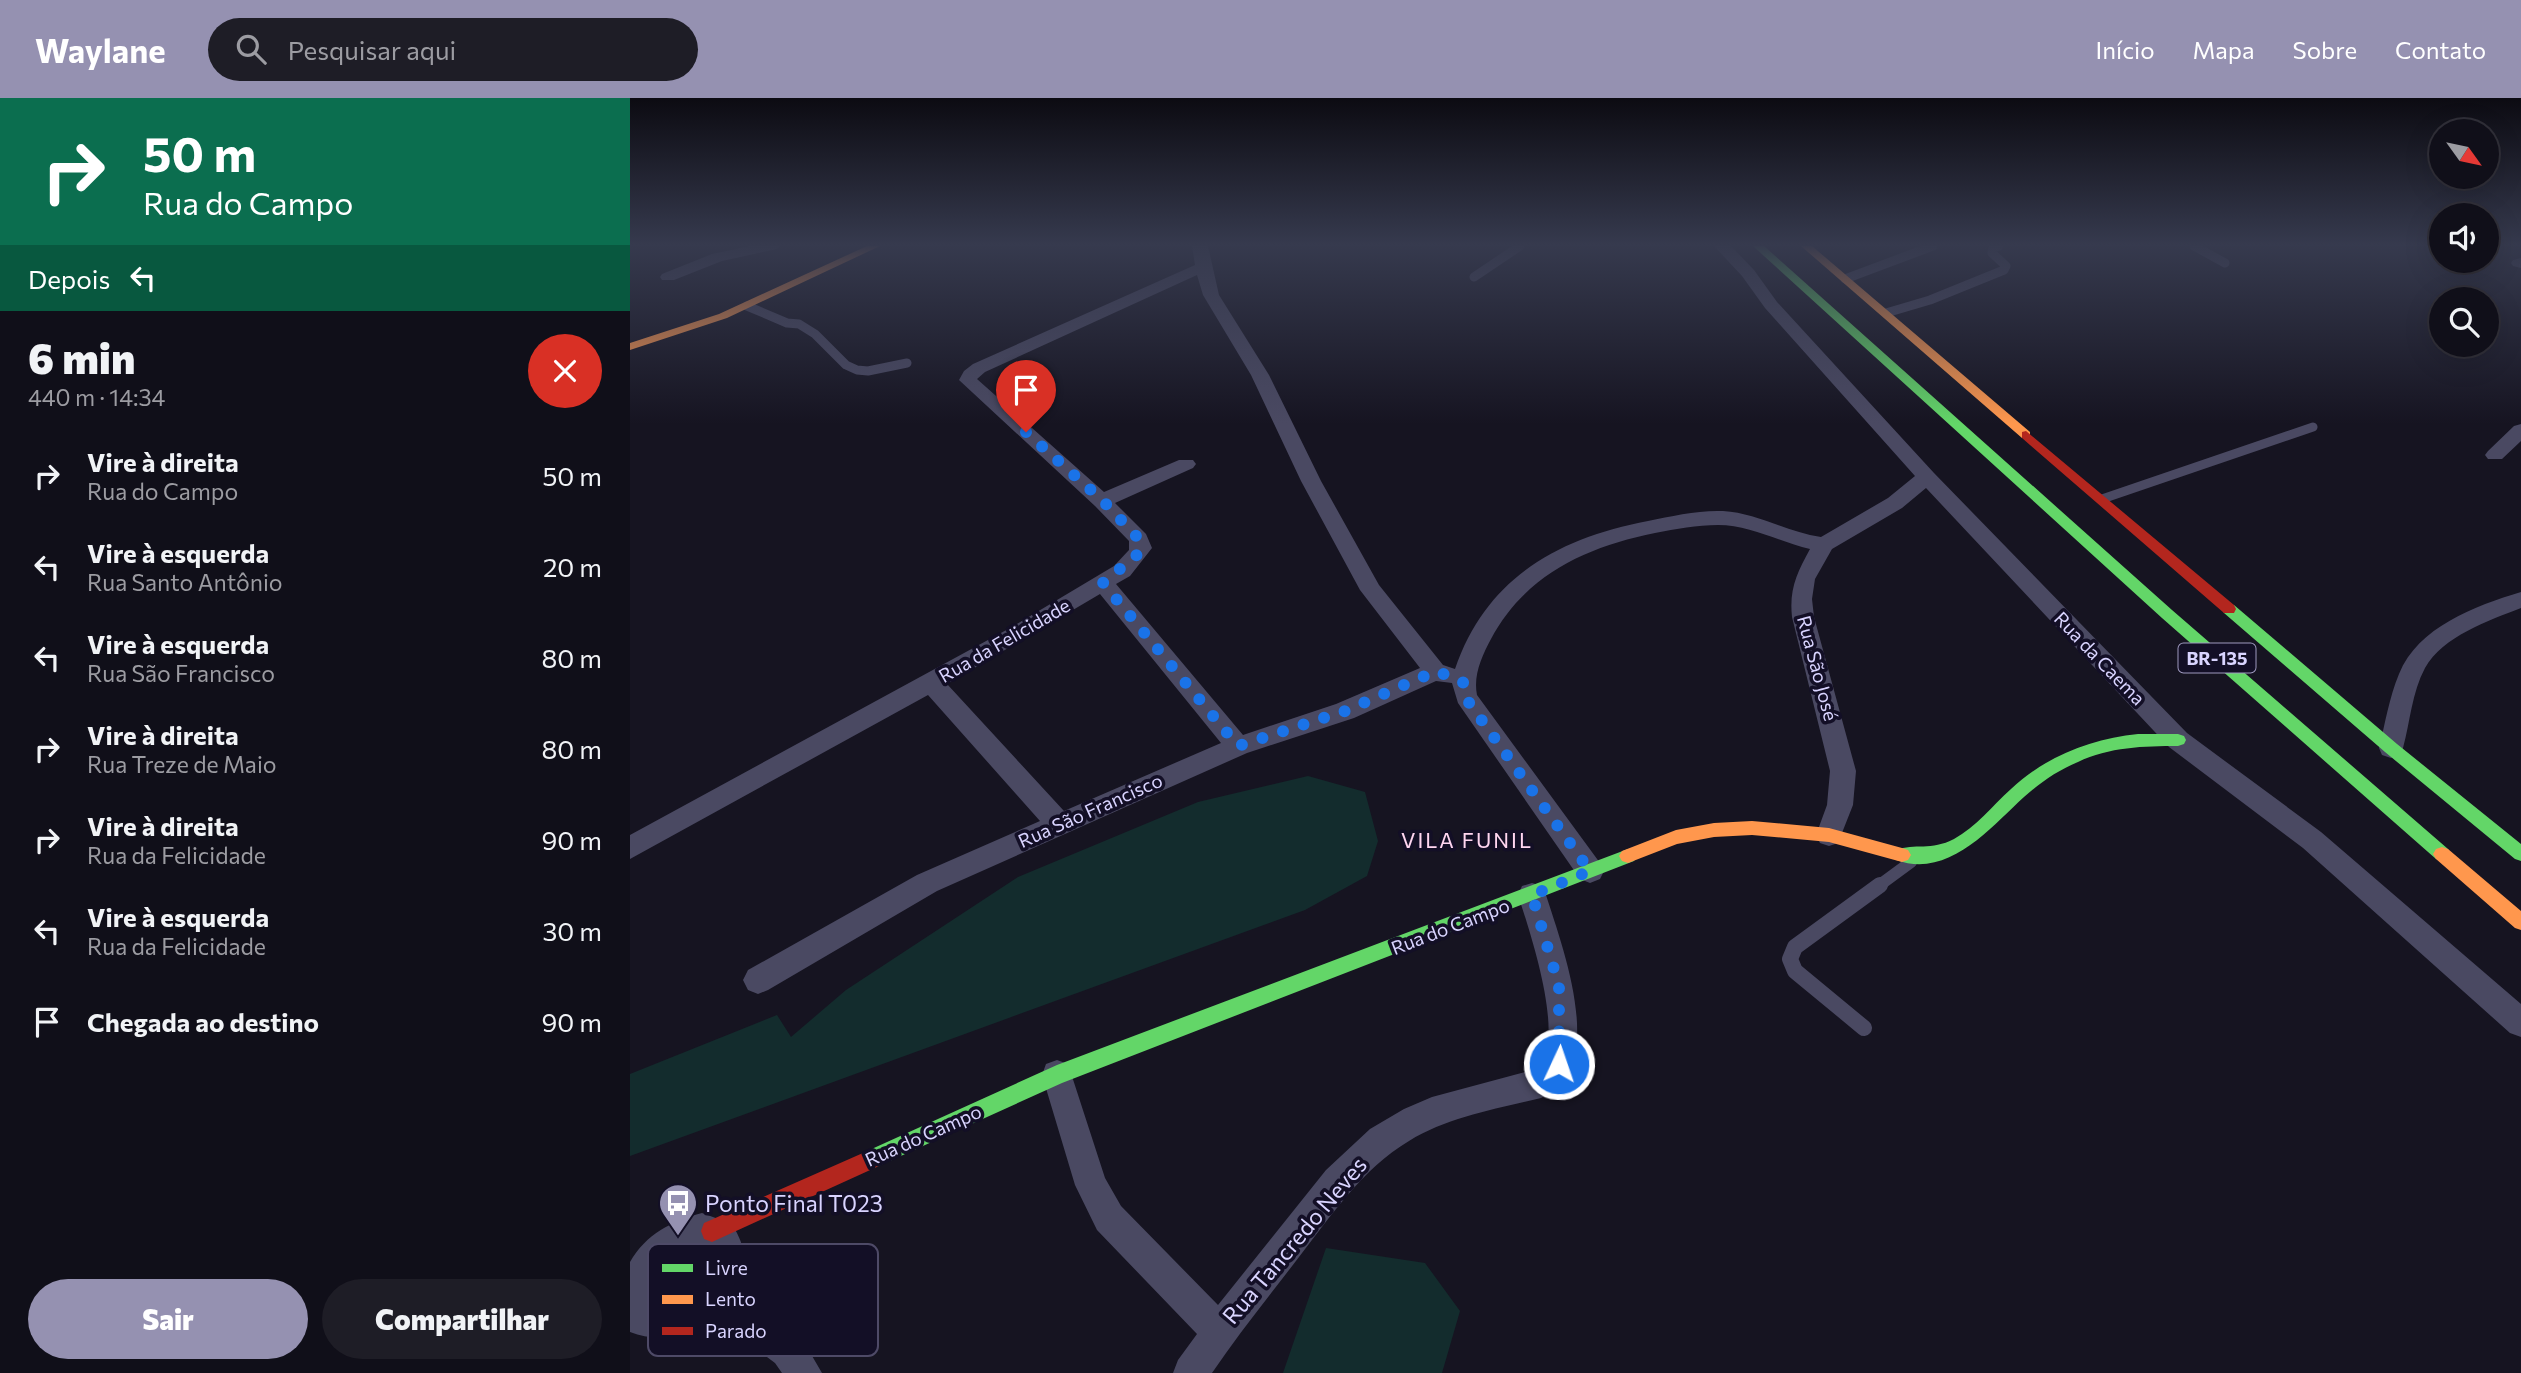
<!DOCTYPE html>
<html lang="pt">
<head>
<meta charset="utf-8">
<style>
	body { margin:0; font-family:Commissioner,sans-serif; background:#1e1d26; color:#f1f3f6; height:100vh; display:flex; flex-direction:column; font-size:26px; white-space:nowrap }
	* { box-sizing:border-box; margin:0 }
	p { font-size:23px; color:#9c9ca2 }
	.icon { flex:none; width:38px; height:38px; fill:none; stroke:currentColor; stroke-width:2; stroke-linecap:round; stroke-linejoin:round }
	.map { position:relative; flex:1; overflow:hidden }
	.drawer { display:flex; flex-direction:column; background:#100f19; width:630px }
	.drawer>* { flex:none }
	.hud { background:#0b6e4f; color:#fff; overflow:hidden }
	.needle { width:46px; rotate:123deg }
	.fabs { position:absolute; left:1799px; top:21px; display:grid; gap:14px }
	.fabs a { display:grid; place-items:center; width:70px; height:70px; border-radius:50%; background:#100f19; box-shadow:0 7px 28px #0002,0 0 0 2px #302f38; font-size:35px }
	.pin { position:absolute; display:grid; place-items:center; width:60px; height:60px; color:#fff; margin:-72px -30px; border-radius:50% 50% 50% 0; rotate:-45deg; box-shadow:0 0 7px #0007 }
	.pin .icon { rotate:45deg }
	.me { position:absolute; width:77px; margin:-38px; rotate:3deg; stroke-linejoin:round; filter:drop-shadow(0 0 5px #0008) }
	.turn { display:flex; align-items:center; gap:24px; height:147px; padding:0 28px; font-size:32px }
	.turn .icon { width:91px; height:91px; stroke-width:2.5 }
	.turn b { display:block; font-size:49px; line-height:60px }
	.then { display:flex; align-items:center; height:66px; padding:0 28px; background:#0003; gap:14px; font-size:26px }
	.round { display:grid; place-items:center; flex:none; width:74px; height:74px; border-radius:37px; background:#1e1d26 }
	.overview { display:flex; align-items:center; justify-content:space-between; height:119px; padding:0 28px }
	h1 { font-size:42px; font-weight:800; line-height:52px }
	.button { display:flex; gap:14px; margin-top:auto; padding:14px 28px }
	.button a { flex:1; height:80px; border-radius:42px; background:#9591b1; color:#fff; font-size:28px; font-weight:800; line-height:80px; text-align:center }
	.button a+a { background:#1e1d26; color:#f1f3f6 }
	ul { padding:0; list-style:none }
	li { display:flex; align-items:center; gap:21px; height:91px; padding:0 28px }
	li div { flex:1 }
	li b { display:block; font-size:26px }
	li em { font-style:normal }
	header { display:flex; align-items:center; gap:42px; box-sizing:border-box; height:98px; padding:0 35px; background:#9591b1; color:#fff }
	header strong { font-size:33px }
	nav { display:flex; gap:38px; margin-inline-start:auto; font-size:24px }
	.search { width:490px; height:63px; background:#1e1d26; display:flex; align-items:center; gap:18px; box-sizing:border-box; padding:0 24px; border-radius:38px; color:#9c9ca2; font-size:26px }
	main { display:flex; flex:1; min-height:0 }
	.map>svg:first-child { display:block }
	.green { fill:#132c2d }
	.lines { fill:none; stroke-linecap:round; stroke-linejoin:round }
	.lane-far2 { stroke:#4a4962; stroke-width:9 }
	.lane-far1 { stroke:#4a4962; stroke-width:12 }
	.lane { stroke:#4a4962; stroke-width:16 }
	.street { fill:#4a4962; fill-rule:evenodd }
	.fast { fill:#63d668; fill-rule:evenodd }
	.slow { fill:#ff974d; fill-rule:evenodd }
	.jam { fill:#b3261e; fill-rule:evenodd }
	.route { stroke:#1a73e8; stroke-width:12; stroke-dasharray:0 21.6 }
	.labels { text-anchor:middle; dominant-baseline:central; stroke-width:7; stroke-linejoin:round; paint-order:stroke }
	.shield { fill:#130f26; stroke:#9e99be; stroke-width:2 }
	.shield-label { font-size:18px; font-weight:bold; fill:#d9d4ff }
	.street-label { font-size:19px; fill:#d9d4ff; stroke:#130f26 }
	.neighbourhood-label { font-size:21px; letter-spacing:2px; fill:#ffd6f0; stroke:#130f26 }
	.near-poi-label { font-size:23px; fill:#d9d4ff; stroke:#130f26; text-anchor:start }
	.near-street-label { font-size:23px; fill:#d9d4ff; stroke:#130f26 }
	.key { fill:#130f26; stroke:#4e4a67; stroke-width:2 }
	.key-label { font-size:19px; fill:#d9d4ff }
</style>
</head>
<body>
<header>
<strong>Waylane</strong>
<div class="search"><svg class="icon" aria-label="search" viewBox="0 0 24 24"><circle cx="10" cy="10" r="6"/><path d="M15 15l6 6"/></svg>Pesquisar aqui</div>
<nav><a>Início</a><a>Mapa</a><a>Sobre</a><a>Contato</a></nav>
</header>
<main>
<section class="drawer">
<div class="hud">
<div class="turn"><svg class="icon" aria-label="right" viewBox="0 0 24 24"><path d="M7 20v-9h11M14 6l5 5-5 5"/></svg><div><b>50 m</b>Rua do Campo</div></div>
<div class="then">Depois<svg class="icon" aria-label="left" viewBox="0 0 24 24"><path d="M17 20v-9H6M10 6l-5 5 5 5"/></svg></div>
</div>
<div class="overview"><div><h1>6 min</h1><p>440 m · 14:34</p></div><a class="round" style="background:#d93025;color:#fff"><svg class="icon" aria-label="close" viewBox="0 0 24 24"><path d="M6 6l12 12M18 6L6 18"/></svg></a></div>
<ul>
<li><svg class="icon" aria-label="right" viewBox="0 0 24 24"><path d="M7 20v-9h11M14 6l5 5-5 5"/></svg><div><b>Vire à direita</b><p>Rua do Campo</p></div><em>50 m</em></li>
<li><svg class="icon" aria-label="left" viewBox="0 0 24 24"><path d="M17 20v-9H6M10 6l-5 5 5 5"/></svg><div><b>Vire à esquerda</b><p>Rua Santo Antônio</p></div><em>20 m</em></li>
<li><svg class="icon" aria-label="left" viewBox="0 0 24 24"><path d="M17 20v-9H6M10 6l-5 5 5 5"/></svg><div><b>Vire à esquerda</b><p>Rua São Francisco</p></div><em>80 m</em></li>
<li><svg class="icon" aria-label="right" viewBox="0 0 24 24"><path d="M7 20v-9h11M14 6l5 5-5 5"/></svg><div><b>Vire à direita</b><p>Rua Treze de Maio</p></div><em>80 m</em></li>
<li><svg class="icon" aria-label="right" viewBox="0 0 24 24"><path d="M7 20v-9h11M14 6l5 5-5 5"/></svg><div><b>Vire à direita</b><p>Rua da Felicidade</p></div><em>90 m</em></li>
<li><svg class="icon" aria-label="left" viewBox="0 0 24 24"><path d="M17 20v-9H6M10 6l-5 5 5 5"/></svg><div><b>Vire à esquerda</b><p>Rua da Felicidade</p></div><em>30 m</em></li>
<li><svg class="icon" aria-label="arrive" viewBox="0 0 24 24"><path d="M6 21V4h12l-3 4 3 4H6"/></svg><div><b>Chegada ao destino</b></div><em>90 m</em></li>
</ul>
<div class="button"><a>Sair</a><a>Compartilhar</a></div>
</section>
<div class="map">
<svg width="1891" height="1275" viewBox="0 0 1891 1275">
	<rect width="100%" height="100%" fill="#161421"/>
	<!-- green -->
	<path class="green" d="M678 678 735 694 748 743 737 778 675 812 0 1058V976L147 917 161 939 216 892 388 779 568 704Z
		M696 1150 795 1165 830 1213 812 1275H653Z"/>
	<g class="lines">
		<!-- lane-far2 -->
		<path class="lane-far2" d="M1564 148 1595 165
			M844 179 890 148
			M1215 181 1303 148
			M117 208 157 225 169 226 185 236 216 267 227 272 238 273 277 265
			M1256 215 1300 202 1374 172 1376 168 1362 155 1363 150 1369 148
			M1472 401 1683 329"/>
		<!-- lane-far1 -->
		<path class="lane-far1" d="M1247 789 1281 764"/>
		<!-- lane -->
		<path class="lane" d="M1234 930 1165 873 1160 861 1165 849 1250 787"/>
		<!-- street -->
		<path class="street" d="M120 148H150L147 151 92 163 44 182H32L30 179 32 176 82 156Z
			M562 148H578L589 197 639 277 691 383 749 487 813 567 825 571C856 480 928 440 1018 423 1042 418 1068 412 1093 413 1127 415 1157 434 1191 439L1258 400 1285 378 1135 210 1112 178 1084 148H1101L1124 172 1147 204 1304 375 1557 635 1691 734 1891 906V939L1880 935 1673 750 1539 649 1296 390 1272 410 1202 451 1185 481 1182 501 1184 519 1226 673 1223 707 1208 745 1199 748 1190 745 1186 737 1197 707 1200 673 1162 519C1159 491 1167 475 1180 451 1150 444 1120 427 1088 427 1067 427 1046 431 1025 435 956 449 895 477 861 541 852 558 843 577 847 597L970 765 974 773 970 781 960 785 950 781 828 605 822 585 806 583 724 620 617 655 307 793 138 892 128 896 118 892 113 882 118 872 287 777 410 723 298 597 0 761V737L380 530 484 468 499 452V443L465 408 329 282 334 273 343 266 565 167ZM567 177 573 197 621 277 671 383 730 492 790 570 706 606 613 637 486 486 500 478 522 450 516 436 485 405 563 370 566 366 563 362H549L474 394 347 281 355 274ZM470 496 591 645 434 713 317 586Z
			M1891 160V170L1883 168 1881 165 1883 162Z
			M1891 326V343L1872 361H1858L1855 357 1858 353 1884 328Z
			M1891 494V510C1858 523 1813 538 1795 570 1782 594 1780 624 1773 650L1770 657 1761 660 1752 657 1749 650C1755 626 1759 600 1769 576 1788 529 1845 508 1891 494Z
			M902 785 912 788 916 797C932 848 980 972 911 1000 867 1011 818 1019 779 1043 732 1071 702 1117 669 1159 640 1197 609 1235 582 1275H543L548 1262 567 1236 467 1132 445 1087 412 977 416 966 427 962 438 966 475 1080 491 1108 588 1207 696 1072 740 1031 774 1011 802 999 903 972C907 968 911 964 914 959 930 924 900 834 888 797L892 788Z
			M72 1115 102 1126C118 1153 116 1163 103 1191L171 1239 192 1275H152L145 1265 82 1218C57 1238 31 1246 0 1234V1164C16 1136 42 1123 72 1115ZM72 1149 80 1154C78 1181 52 1208 23 1205 18 1178 49 1155 72 1149Z"/>
		<!-- fast -->
		<path class="fast" d="M1123 148H1134L1542 512 1818 751 1821 756 1818 761 1812 763 1806 761 1532 520Z
			M1599 506 1604 507 1767 646 1891 746V763L1885 761 1755 654 1594 515 1592 511 1594 507Z
			M1508 636H1548L1554 638 1556 642 1554 646 1548 648C1514 648 1479 649 1448 664 1428 672 1410 685 1394 699 1360 730 1319 781 1266 762L1263 757 1266 752C1285 745 1301 753 1324 741 1346 729 1362 708 1381 691 1416 658 1461 641 1508 636Z
			M998 751 1004 753 1007 758 1004 763 432 985 242 1071 235 1068 232 1061 235 1054 427 967Z"/>
		<!-- slow -->
		<path class="slow" d="M237 148H250L97 220 0 252V245L89 216Z
			M1171 148H1182L1400 334V340H1392Z
			M1122 723 1199 730 1272 750 1278 752 1281 757 1278 762 1272 764 1199 744 1122 737 1084 739 1047 746 998 765 992 763 989 758 992 753 1046 732 1084 725Z
			M1812 749 1818 751 1891 813V832L1885 830 1806 761 1803 756 1806 751Z"/>
		<!-- jam -->
		<path class="jam" d="M1396 333 1604 507 1606 511 1604 515H1594L1392 340V334Z
			M242 1051 249 1054 252 1061 249 1068 82 1144 74 1141 71 1133 74 1125Z"/>
	</g>
	<!-- sky -->
	<linearGradient id="sky" x2="0" y2="1"><stop stop-color="#0c0b12"/><stop offset="0.45" stop-color="#363a4e"/><stop offset="1" stop-color="#363a4e" stop-opacity="0"/></linearGradient>
	<rect width="1891" height="326" fill="url(#sky)"/>
	<g class="lines">
		<!-- route -->
		<path class="route" d="M396 334 472 402 509 441 508 456 473 485 608 648 715 613 806 573 833 584 835 599 960 773 902 797 929 888V966"/>
	</g>
	<!-- icons -->
	<defs>
		<symbol id="bus-pin" viewBox="-11 -11 22 30"><path d="M0 17L-7.5 6A9.5 9.5 0 1 1 7.5 6Z" fill="#9591b1" stroke="#130f26"/><path d="M-5-6H5V4H4V6H2V4H-2V6H-4V4H-5ZM-3.5-4V0h7V-4ZM-3.5 1.2v1.5H-2V1.2ZM2 1.2v1.5H3.5V1.2Z" fill="#fff"/></symbol>
	</defs>
	<g fill-rule="evenodd">
		<use href="#bus-pin" x="26" y="1083" width="44" height="60"/>
	</g>
	<g class="labels">
		<!-- shield labels -->
		<rect class="shield" x="1548.5" y="545.5" width="77" height="29" rx="5"/>
		<g class="shield-label">
			<text x="1587" y="560">BR-135</text>
		</g>
		<!-- street labels -->
		<g class="street-label">
			<text transform="translate(374 542) rotate(-30)">Rua da Felicidade</text>
			<text transform="translate(1470 560) rotate(46)">Rua da Caema</text>
			<text transform="translate(1188 570) rotate(75)">Rua São José</text>
			<text transform="translate(460 712) rotate(-24)">Rua São Francisco</text>
			<text transform="translate(820 828) rotate(-21)">Rua do Campo</text>
			<text transform="translate(293 1037) rotate(-24)">Rua do Campo</text>
		</g>
		<!-- neighbourhood labels -->
		<g class="neighbourhood-label">
			<text x="837" y="741">VILA FUNIL</text>
		</g>
		<!-- near-poi labels -->
		<g class="near-poi-label">
			<text x="75" y="1105">Ponto Final T023</text>
		</g>
		<!-- near-street labels -->
		<g class="near-street-label">
			<text transform="translate(664 1142) rotate(-50)">Rua Tancredo Neves</text>
		</g>
	</g>
	<!-- legend -->
	<rect x="18" y="1146" width="230" height="112" rx="10" class="key"/>
	<rect x="32" y="1166" width="31" height="8" fill="#63d668"/>
	<rect x="32" y="1197" width="31" height="9" fill="#ff974d"/>
	<rect x="32" y="1229" width="31" height="8" fill="#b3261e"/>
	<g class="key-label">
		<text x="75" y="1177">Livre</text>
		<text x="75" y="1208">Lento</text>
		<text x="75" y="1240">Parado</text>
	</g>
</svg>
<div class="fabs">
<a><svg class="needle" viewBox="-14 -14 28 28"><path d="M0-13l5 13h-10z" fill="#e53935"/><path d="M0 13l5-13h-10z" fill="#9c9ca2"/></svg></a>
<a><svg class="icon" aria-label="sound" viewBox="0 0 24 24"><path d="M4 9h4l5-4v14l-5-4H4zM17 9q2 3 0 6"/></svg></a>
<a><svg class="icon" aria-label="search" viewBox="0 0 24 24"><circle cx="10" cy="10" r="6"/><path d="M15 15l6 6"/></svg></a>
</div>
<div class="pin" style="left:396px;top:334px;background:#d93025"><svg class="icon" aria-label="arrive" viewBox="0 0 24 24"><path d="M6 21V4h12l-3 4 3 4H6"/></svg></div>
<svg class="me" style="left:929px;top:966px" viewBox="-20 -20 40 40"><circle r="17" fill="#1a73e8" stroke="#fff" stroke-width="3"/><path d="M0-11L8 9 0 5-8 9z" fill="#fff"/></svg>
</div>
</main>
</body>
</html>
